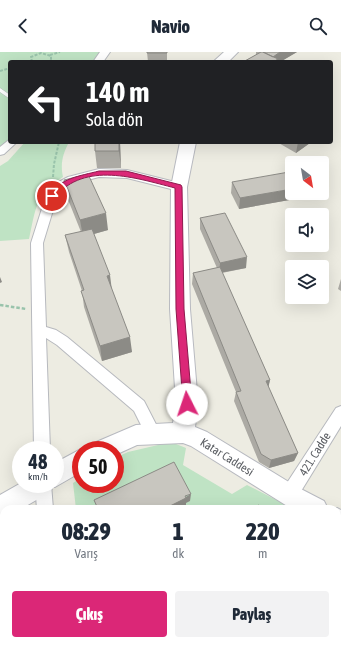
<!DOCTYPE html>
<html lang="tr">
<head>
<meta charset="utf-8">
<style>
	body { margin:0; font-family:"Asap Condensed",sans-serif; background:#f2f2f3; color:#1f2937; height:100vh; display:flex; flex-direction:column; font-size:15px; white-space:nowrap }
	* { box-sizing:border-box; margin:0 }
	p { font-size:13px; color:#747a83 }
	.icon { flex:none; width:22px; height:22px; fill:none; stroke:currentColor; stroke-width:2; stroke-linecap:round; stroke-linejoin:round }
	.map { position:relative; flex:1; overflow:hidden }
	.drawer { position:absolute; left:0px; top:453px; width:341px; height:140px; display:flex; flex-direction:column; background:#fff; border-radius:12px 12px 0 0; box-shadow:0 4px 16px #0002 }
	.drawer>* { flex:none }
	.top-card { position:absolute; left:8px; top:8px; width:325px; height:84px; border-radius:4px; box-shadow:0 4px 16px #0002; background:#202124; color:#fff; overflow:hidden }
	.needle { width:26px; rotate:149deg }
	.controls { position:absolute; left:285px; top:104px; display:grid; gap:8px }
	.controls a { display:grid; place-items:center; width:44px; height:44px; border-radius:4px; background:#fff; box-shadow:0 4px 16px #0002; font-size:20px }
	.speed { position:absolute; left:12px; top:389px; display:flex; gap:8px; font-size:20px; font-weight:700; text-align:center }
	.speed>* { display:grid; place-content:center; width:52px; height:52px; border-radius:50%; background:#fff; box-shadow:0 4px 16px #0002; line-height:1 }
	.speed small { font-size:10px; font-weight:400 }
	.speed .limit { border:6px solid #d22; background:#fff; color:#111 }
	.pin { position:absolute; display:grid; place-items:center; width:34px; height:34px; color:#fff; margin:-17px; border:2px solid #fff; border-radius:50%; box-shadow:0 1px 4px #0007 }
	.me { position:absolute; width:44px; margin:-22px; rotate:356deg; stroke-linejoin:round; filter:drop-shadow(0 0 3px #0008) }
	.turn { display:flex; align-items:center; gap:14px; height:84px; padding:0 12px; font-size:18px }
	.turn .icon { width:52px; height:52px; stroke-width:2.5 }
	.turn b { display:block; font-size:28px; line-height:34px }
	.eta { display:flex; justify-content:space-evenly; align-items:center; height:68px; text-align:center }
	.eta b { font-size:24px; font-weight:800; line-height:28px }
	.action { display:flex; gap:8px; margin-top:auto; padding:8px 12px }
	.action a { flex:1; height:46px; border-radius:4px; background:#db2777; color:#fff; font-size:16px; font-weight:800; line-height:46px; text-align:center }
	.action a+a { background:#f2f2f3; color:#1f2937 }
	header { display:flex; justify-content:space-between; align-items:center; height:52px; padding:0 12px; background:#fff; font-size:18px; font-weight:800 }
	.map>svg:first-child { display:block }
	.green { fill:#bfe3c4 }
	.lines { fill:none; stroke-linecap:round; stroke-linejoin:round }
	.service-casing { stroke:#b7b9be; stroke-width:1 }
	.minor-casing { stroke:#b7b9be; stroke-width:2 }
	.secondary-casing { stroke:#b8bac0; stroke-width:2 }
	.path-far2 { stroke:#99c3ab; stroke-width:2; stroke-dasharray:3 1.5; stroke-linecap:butt }
	.path-far1 { stroke:#99c3ab; stroke-width:2.5; stroke-dasharray:3.5 2; stroke-linecap:butt }
	.path { stroke:#99c3ab; stroke-width:3; stroke-dasharray:5 2.5; stroke-linecap:butt }
	.service { fill:#fff; fill-rule:evenodd }
	.minor { fill:#fff; fill-rule:evenodd }
	.secondary { fill:#fff; fill-rule:evenodd }
	.wall { fill:#acaaa4 }
	.shaded-wall { fill:#8c8b86 }
	.building { fill:#c8c6bf; stroke:#8c8b86 }
	.route { fill:#db2777; stroke:#8e194d }
	.labels { text-anchor:middle; dominant-baseline:central; stroke-width:4; stroke-linejoin:round; paint-order:stroke }
	.street-label { font-size:12px; fill:#5a5d62; stroke:#fff }
</style>
</head>
<body>
<header><svg class="icon" aria-label="back" viewBox="0 0 24 24"><path d="M15 5l-7 7 7 7"/></svg>Navio<svg class="icon" aria-label="search" viewBox="0 0 24 24"><circle cx="10" cy="10" r="6"/><path d="M15 15l6 6"/></svg></header>
<div class="map">
<svg width="341" height="593" viewBox="0 0 341 593">
	<rect width="100%" height="100%" fill="#edece2"/>
	<!-- green -->
	<path class="green" d="M0 0H105L98 10H10V90L0 100Z
		M25 90H69C63 102 60 111 63 125 35 143 36 156 29 187L0 189V114L8 109Z
		M171 390 186 396 183 413 232 442 247 433 294 457H76L73 431 81 426V432H115V406L128 400Z
		M98 589H300L299 593H99Z"/>
	<g class="lines">
		<defs>
			<path id="service" d="M0 36 10 43V47L0 40Z
				M341 546V562L340 564 337 566V550L338 548Z
				M320 589H330L328 593H318Z"/>
			<path id="minor" d="M100 0H110L103 10H93Z
				M10 87V90H17L4 102 0 103V95Z
				M99 117 127 118 183 132 185 135 183 138 179 139 127 126 99 125 76 131 63 138 57 145 43 191 46 275 56 278 67 285 144 349 161 382 158 387 153 389 148 387 134 359 57 293 46 286 50 398H34L31 191 46 144 55 132 68 125Z
				M341 354V374L295 449 289 451 283 449 281 443 283 437 336 356Z
				M35 432H51L53 457H37Z
				M53 589H71L72 593H54Z"/>
			<path id="secondary" d="M224 0H238L228 10H213Z
				M180 90H196L187 135 190 257 198 352 195 375 207 380 297 435 324 449 328 457H292L191 394 183 391 137 393 115 403V398H91L94 391 136 373 173 371 176 352 170 257 171 135Z
				M81 397 82 398H81V420L55 435 53 434 50 440 21 457H4V466L0 468V443L21 431 55 432V411Z
				M337 456 341 458V482L337 480V457H335Z"/>
		</defs>
		<!-- service casing -->
		<use href="#service" class="service-casing"/>
		<!-- minor casing -->
		<use href="#minor" class="minor-casing"/>
		<!-- secondary casing -->
		<use href="#secondary" class="secondary-casing"/>
		<!-- path-far2 -->
		<path class="path-far2" d="M50 3 60 0
			M32 10 31 5 41 1 51 4V8L48 10
			M0 19 10 16
			M53 125 54 112 59 90"/>
		<!-- path-far1 -->
		<path class="path-far1" d="M0 253 26 257"/>
		<!-- path -->
		<path class="path" d="M193 589 195 593
			M248 589 253 593"/>
		<!-- service -->
		<use href="#service" class="service"/>
		<!-- minor -->
		<use href="#minor" class="minor"/>
		<!-- secondary -->
		<use href="#secondary" class="secondary"/>
	</g>
	<!-- wall -->
	<path class="wall" d="M147 0H167V10H148Z
		M256 0H297L280 10H243L256 3Z
		M95 90H120L121 116H97L95 99Z
		M277 90H311L310 91 296 101Z
		M64 128 108 178 94 182 132 300 102 309 84 255 82 239 69 200 65 183 81 180 67 145Z
		M232 130 295 147 239 157 231 141Z
		M200 166 246 216 222 221 270 328 268 335 298 401 294 409 269 416 259 410 234 349 236 340 192 232 193 221 217 216 200 177Z
		M341 227V239L338 237Z"/>
	<!-- shaded-wall -->
	<path class="shaded-wall" d="M280 0H297L280 10H272L273 5Z
		M119 90H120L121 116 119 99Z
		M298 90H311L310 91 296 101Z
		M292 137V141H297L295 147 239 157 240 146Z
		M106 161 108 178 83 185 80 168Z
		M247 205 246 216 219 221 220 211Z
		M110 223 112 239 107 224Z
		M0 225 2 230 0 231Z
		M130 285 132 300 102 309 100 294Z
		M270 328 268 337 266 329Z
		M298 401 294 409 269 416 271 408Z
		M191 442 190 449 186 451V453L178 457H164Z
		M4 553V571L0 574V559Z"/>
	<!-- building -->
	<path class="building" d="M147 0H167V1H147Z
		M261 0H263L278 7 273 10H243Z
		M263 0H280L273 5Z
		M95 90H119V99H95Z
		M289 120 292 126V137L240 146 232 130Z
		M88 122 106 161 80 168 64 128Z
		M225 161 247 205 220 211 200 166Z
		M92 177 110 223 107 224 130 285 100 294 81 239 84 238 65 183Z
		M220 215 270 328 266 329 298 401 271 408 261 402 236 340 241 339 193 221Z
		M174 410 191 442 185 444 186 446 164 457H98L94 448Z
		M259 453 262 457H250Z
		M4 492V553L0 559V495Z
		M141 589H166L169 593H143Z"/>
	<!-- route -->
	<path class="route" d="M99 119H126L181 133 182 135 184 257 192 352 191 355 187 356 184 355 183 352 176 257 175 136C136 126 85 109 55 145H49L48 144C60 126 80 124 99 119Z"/>
	<g class="labels">
		<!-- street labels -->
		<g class="street-label">
			<text transform="translate(315 402) rotate(-58)">421. Cadde</text>
			<text transform="translate(227 405) rotate(32)">Katar Caddesi</text>
		</g>
	</g>
</svg>
<div class="controls">
<a><svg class="needle" viewBox="-14 -14 28 28"><path d="M0-13l5 13h-10z" fill="#e53935"/><path d="M0 13l5-13h-10z" fill="#747a83"/></svg></a>
<a><svg class="icon" aria-label="sound" viewBox="0 0 24 24"><path d="M4 9h4l5-4v14l-5-4H4zM17 9q2 3 0 6"/></svg></a>
<a><svg class="icon" aria-label="layers" viewBox="0 0 24 24"><path d="M12 4l9 5-9 5-9-5zM3 14l9 5 9-5"/></svg></a>
</div>
<div class="speed"><div>48<small>km/h</small></div><div class="limit">50</div></div>
<div class="pin" style="left:52px;top:144px;background:#d93025"><svg class="icon" aria-label="arrive" viewBox="0 0 24 24"><path d="M6 21V4h12l-3 4 3 4H6"/></svg></div>
<svg class="me" style="left:187px;top:352px" viewBox="-20 -20 40 40"><circle r="19" fill="#fff"/><path d="M0-13L10 11 0 6-10 11z" fill="#db2777"/></svg>
<div class="top-card">
<div class="turn"><svg class="icon" aria-label="left" viewBox="0 0 24 24"><path d="M17 20v-9H6M10 6l-5 5 5 5"/></svg><div><b>140 m</b>Sola dön</div></div>
</div>
<section class="drawer">
<div class="eta">
<div><b>08:29</b><p>Varış</p></div>
<div><b>1</b><p>dk</p></div>
<div><b>220</b><p>m</p></div>
</div>
<div class="action"><a>Çıkış</a><a>Paylaş</a></div>
</section>
</div>
</body>
</html>
